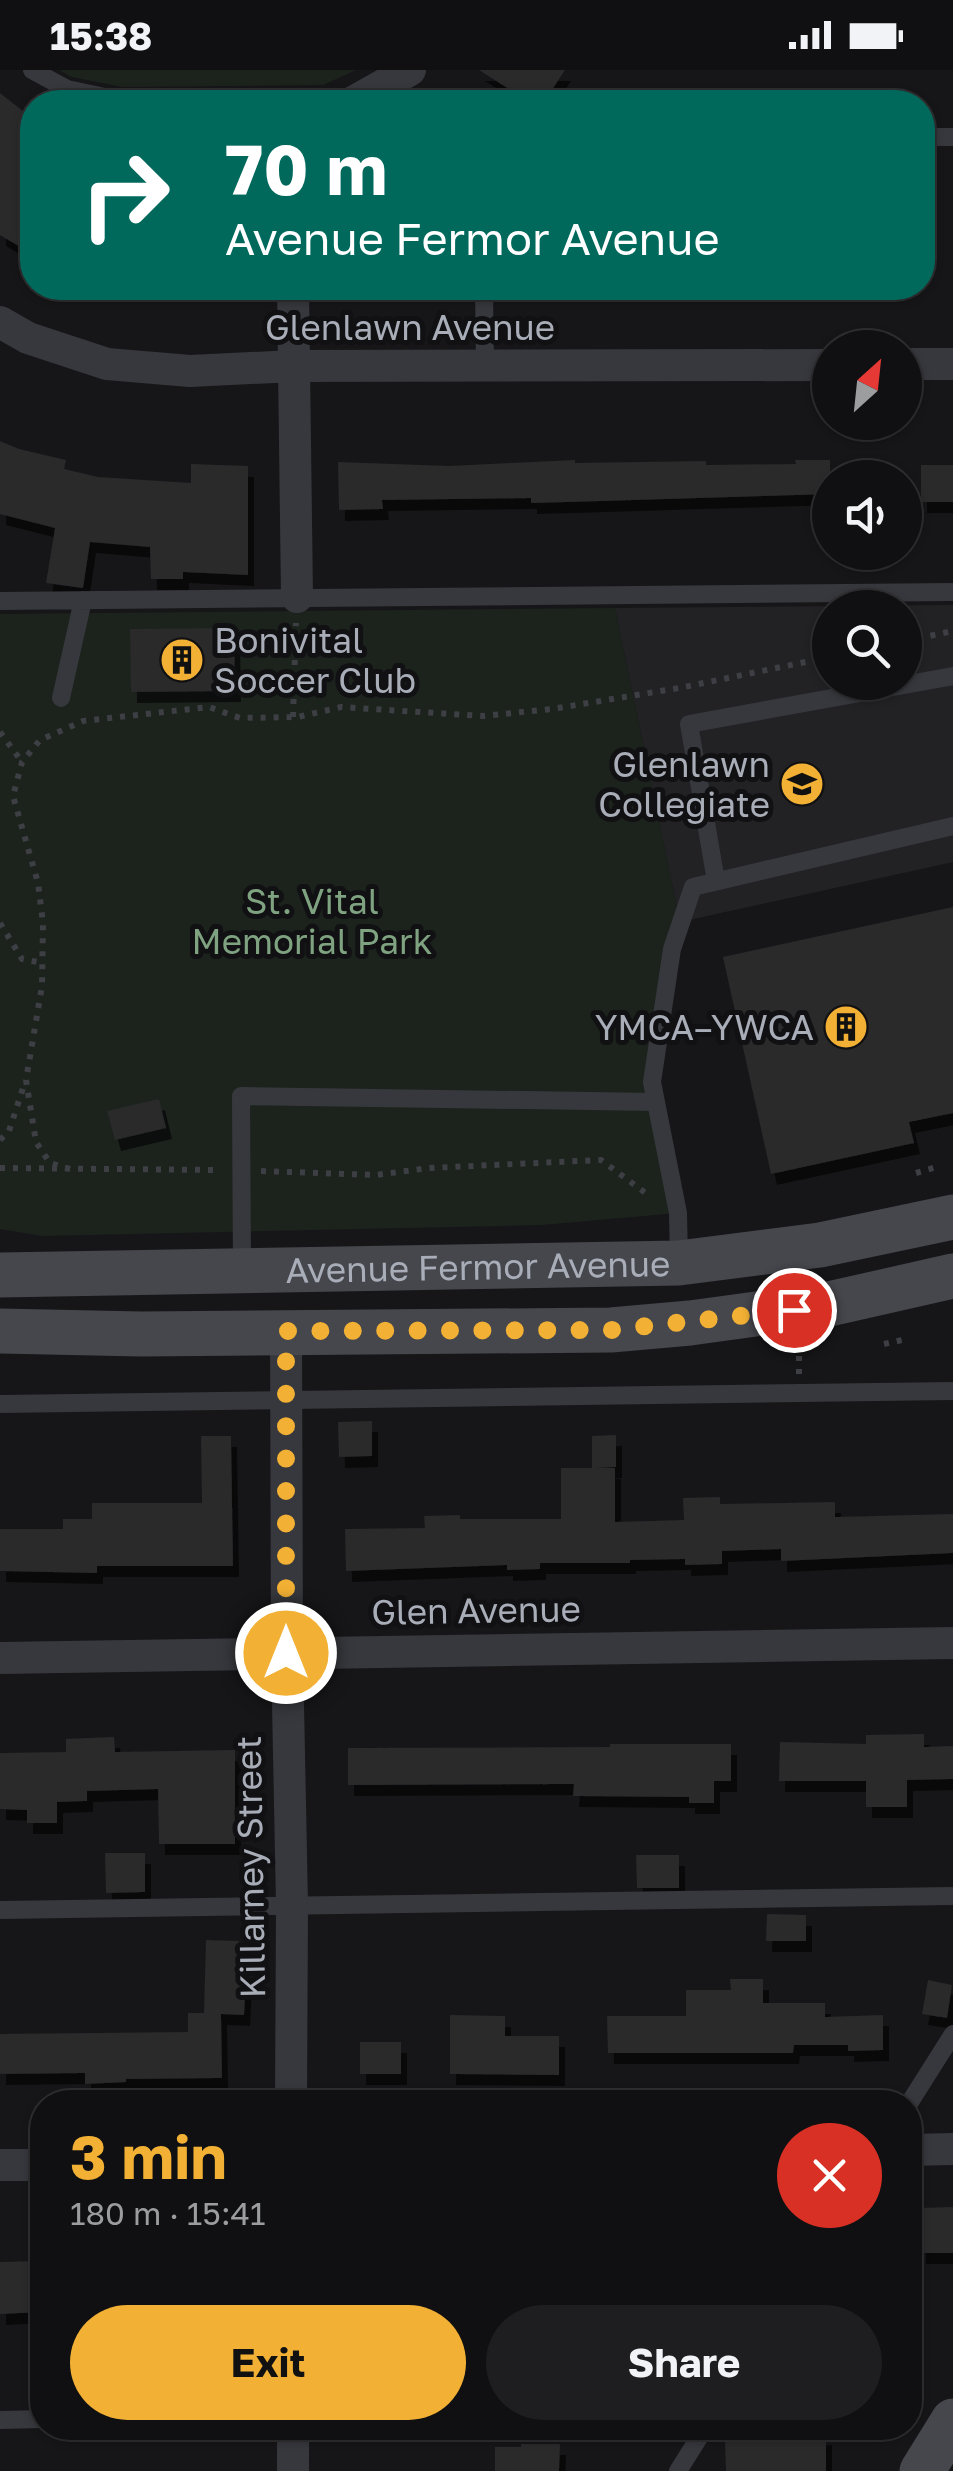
<!DOCTYPE html>
<html lang="en">
<head>
<meta charset="utf-8">
<style>
	body { margin:0; font-family:"Golos Text",sans-serif; background:#1e1e20; color:#f1f3f6; height:100vh; display:flex; flex-direction:column; font-size:38px; white-space:nowrap }
	* { box-sizing:border-box; margin:0 }
	p { font-size:32px; color:#9c9d9f }
	.icon { flex:none; width:55px; height:55px; fill:none; stroke:currentColor; stroke-width:2; stroke-linecap:round; stroke-linejoin:round }
	.map { position:relative; flex:1; overflow:hidden }
	.drawer { position:absolute; left:30px; top:2020px; width:892px; height:350px; display:flex; flex-direction:column; background:#101012; border-radius:40px; box-shadow:0 2px 8px #0004,0 0 0 2px #303032 }
	.drawer>* { flex:none }
	.guide { position:absolute; left:20px; top:20px; width:915px; height:210px; border-radius:40px; box-shadow:0 2px 8px #0004,0 0 0 2px #303032; background:#00695c; color:#fff; overflow:hidden }
	.needle { width:65px; rotate:27deg }
	.tools { position:absolute; left:812px; top:260px; display:grid; gap:20px }
	.tools a { display:grid; place-items:center; width:110px; height:110px; border-radius:50%; background:#101012; box-shadow:0 2px 8px #0004,0 0 0 2px #303032; font-size:50px }
	.pin { position:absolute; display:grid; place-items:center; width:85px; height:85px; color:#fff; margin:-42px; border:5px solid #fff; border-radius:50%; box-shadow:0 2px 10px #0007 }
	.me { position:absolute; width:110px; margin:-55px; rotate:0deg; stroke-linejoin:round; filter:drop-shadow(0 0 8px #0008) }
	.turn { display:flex; align-items:center; gap:35px; height:210px; padding:0 40px; font-size:45px }
	.turn .icon { width:130px; height:130px; stroke-width:2.5 }
	.turn b { display:block; font-size:70px; line-height:85px }
	.round { display:grid; place-items:center; flex:none; width:105px; height:105px; border-radius:52px; background:#1e1e20 }
	.summary { display:flex; align-items:center; justify-content:space-between; height:170px; padding:0 40px }
	h1 { font-size:60px; font-weight:700; line-height:75px; color:#f2b134 }
	.button { display:flex; gap:20px; margin-top:auto; padding:20px 40px }
	.button a { flex:1; height:115px; border-radius:60px; background:#f2b134; color:#111; font-size:40px; font-weight:700; line-height:115px; text-align:center }
	.button a+a { background:#1e1e20; color:#f1f3f6 }
	.status { display:flex; justify-content:space-between; align-items:center; height:70px; padding:0 50px; background:#101012; direction:ltr }
	.status svg { height:28px; fill:currentColor }
	.map>svg:first-child { display:block }
	.built { fill:#222225; fill-rule:evenodd }
	.green { fill:#1c231d }
	.building { fill:#29292c; filter:url(#shadow) }
	.lines { fill:none; stroke-linecap:round; stroke-linejoin:round }
	.path { stroke:#3d3f44; stroke-width:6; stroke-dasharray:5 8; stroke-linecap:butt }
	.service { stroke:#37383d; stroke-width:18 }
	.minor { stroke:#37383d; stroke-width:32 }
	.secondary { stroke:#45474d; stroke-width:45 }
	.route { stroke:#f2b134; stroke-width:18; stroke-dasharray:0 32.4 }
	.labels { text-anchor:middle; dominant-baseline:central; stroke-width:10; stroke-linejoin:round; paint-order:stroke }
	.street-label { font-size:35px; fill:#a8adb8; stroke:#111113 }
	.poi-label { font-size:35px; fill:#a8adb8; stroke:#111113; text-anchor:end }
	.park-label { font-size:35px; fill:#7fa381; stroke:#111113 }
</style>
</head>
<body>
<div class="status"><b>15:38</b><svg viewBox="0 0 49 12"><path d="M0 12V9h3v3zM5 12V6h3v6zM10 12V3h3v9zM15 12V0h3v12zM26 1h20v11H26zM47 4h2v5h-2z"/></svg></div>
<div class="map">
<svg width="953" height="2401" viewBox="0 0 953 2401">
	<defs>
		<filter id="shadow"><feDropShadow dx="6" dy="11" stdDeviation="0" flood-color="#0009"/></filter>
	</defs>
	<rect width="100%" height="100%" fill="#161618"/>
	<!-- built -->
	<path class="built" d="M953 535V792L680 852 615 538ZM830 538H905V612H830Z"/>
	<!-- green -->
	<path class="green" d="M59 0H356L323 15 122 17 72 7Z
		M615 538 680 852 652 1012 678 1143 542 1155 42 1166 0 1159V544Z"/>
	<!-- building -->
	<path class="building" d="M479 0H565L544 32H529Z
		M0 23 32 48V184L0 165Z
		M0 371 19 379 66 390 64 399 98 407 191 413V394L248 396V505L183 502V509H151L150 477 90 472 83 518 46 513 55 458 0 444Z
		M575 390V393L706 391V395L796 394 795 390H830V424L569 432 531 433V428L382 430 383 439 339 440 338 392 449 396Z
		M921 395H953V432H921Z
		M234 558 235 621 131 622 130 559Z
		M953 837V1043L909 1052 914 1073 771 1104 723 887Z
		M159 1029 166 1058 115 1070 107 1041Z
		M372 1351V1386L339 1387 338 1352Z
		M616 1365V1397L596 1398H615V1452L684 1450 683 1428 720 1427V1434L835 1432V1447L953 1444V1483L781 1491V1479L722 1481V1494L685 1495V1489L630 1490V1493H540V1499L507 1500V1495L346 1501 345 1459 425 1458 424 1446 460 1445V1449H561V1398H592V1366Z
		M201 1366H231L233 1496H97V1503L0 1501V1459H63V1449H92V1433H202Z
		M924 1664V1677L953 1676V1709L907 1710V1737H866V1711H779L780 1672 866 1674V1665Z
		M114 1667 115 1682 235 1680V1774H159L158 1719 87 1721V1731L57 1732V1753H27V1740L0 1739V1683L66 1682V1669Z
		M610 1674H731V1711H714V1733H689V1727L573 1726 574 1714 348 1715V1678L610 1677Z
		M105 1783H145V1822L106 1823Z
		M636 1785H679V1818H637Z
		M767 1844 806 1845V1871H766Z
		M206 1870 239 1871V1907L246 1908 244 1945 221 1944 222 2008 126 2009V2012L85 2014V2003L0 2004V1964L188 1962V1943H204Z
		M730 1909H763V1933H825V1947L883 1945V1980L848 1981V1975H794L793 1983H608L607 1946H686V1920H731Z
		M928 1910 952 1915 947 1948 922 1944Z
		M450 1945 505 1946V1966H559V2005L450 2004Z
		M360 1972H401V2004H360Z
		M953 2137V2183H920L919 2138Z
		M42 2191V2242L0 2244V2192Z
		M826 2364V2401H726L725 2370Z
		M521 2374H560L559 2401H495V2377H521Z"/>
	<g class="lines">
		<!-- path -->
		<path class="path" d="M905 571 953 561
			M293 647 296 553
			M0 662 22 692
			M0 853 22 889 43 893
			M0 1070 9 1061 25 1012
			M0 1098 219 1100
			M70 1099 50 1093 36 1072 26 1010 42 916 43 853 38 813 13 726 22 692 40 670 83 651 209 637 240 648 298 647 341 637 483 646 552 639 679 618 830 587
			M261 1101 376 1105 429 1098 601 1090 651 1127
			M916 1103 940 1096
			M884 1274 907 1269
			M799 1304V1280"/>
		<!-- service -->
		<path class="service" d="M32 0 67 19 119 30 256 29 266 32
			M922 67H953
			M484 218 485 297
			M0 531 953 522
			M61 628 83 530
			M716 811 689 654 953 606
			M679 1191 678 1143 652 1012 672 879 693 817 953 756
			M242 1201 241 1026 656 1032
			M0 1334 953 1321
			M0 1840 953 1826
			M910 2032 953 1964
			M0 2350 42 2349
			M678 2401 705 2358"/>
		<!-- minor -->
		<path class="minor" d="M353 32 410 0
			M293 218 297 527
			M0 252 28 268 107 294 190 301 294 296 830 295
			M905 294H953
			M286 1261 287 1583 292 1835 291 2032
			M0 1588 953 1573
			M910 2080 953 2079
			M0 2095H42
			M293 2358V2401"/>
		<!-- secondary -->
		<g class="secondary">
			<path id="s1" d="M0 1205 679 1193 820 1175 953 1147"/>
			<path d="M0 1261 141 1264 611 1260 690 1253 829 1234 953 1206"/>
			<path d="M922 2401 953 2351"/>
		</g>
	</g>
	<g class="lines">
		<!-- route -->
		<path class="route" d="M286 1583V1261L611 1260 794 1240"/>
	</g>
	<!-- icons -->
	<defs>
		<symbol id="building-disc" viewBox="-11 -11 22 22"><circle r="9.5" fill="#f2b134" stroke="#111113"/><path d="M-4-6H4V6H1V3H-1V6H-4ZM-2.5-4.3h1.7v1.8h-1.7ZM.8-4.3h1.7v1.8H.8ZM-2.5-1h1.7V.8h-1.7ZM.8-1h1.7V.8H.8Z" fill="#111"/></symbol>
		<symbol id="school-disc" viewBox="-11 -11 22 22"><circle r="9.5" fill="#f2b134" stroke="#111113"/><path d="M0-5L7-2L0 1L-7-2ZM-4 1L0 2.5L4 1V4Q0 6-4 4Z" fill="#111"/></symbol>
	</defs>
	<g fill-rule="evenodd">
		<use href="#building-disc" x="157" y="565" width="50" height="50"/>
		<use href="#school-disc" x="777" y="689" width="50" height="50"/>
		<use href="#building-disc" x="821" y="932" width="50" height="50"/>
	</g>
	<g class="labels">
		<!-- street labels -->
		<g class="street-label">
			<text x="410" y="257">Glenlawn Avenue</text>
			<text stroke="none"><textPath href="#s1" startOffset="478">Avenue Fermor Avenue</textPath></text>
			<text transform="translate(476 1540) rotate(-1)">Glen Avenue</text>
			<text transform="translate(250 1797) rotate(-91)">Killarney Street</text>
		</g>
		<!-- poi labels -->
		<g class="poi-label">
			<text x="214" y="570" text-anchor="start">Bonivital<tspan x="214" dy="40">Soccer Club</tspan></text>
			<text x="770" y="694">Glenlawn<tspan x="770" dy="40">Collegiate</tspan></text>
			<text x="814" y="957">YMCA–YWCA</text>
		</g>
		<!-- park labels -->
		<g class="park-label">
			<text x="312" y="831">St. Vital<tspan x="312" dy="40">Memorial Park</tspan></text>
		</g>
	</g>
</svg>
<div class="tools">
<a><svg class="needle" viewBox="-14 -14 28 28"><path d="M0-13l5 13h-10z" fill="#e53935"/><path d="M0 13l5-13h-10z" fill="#9c9d9f"/></svg></a>
<a><svg class="icon" aria-label="sound" viewBox="0 0 24 24"><path d="M4 9h4l5-4v14l-5-4H4zM17 9q2 3 0 6"/></svg></a>
<a><svg class="icon" aria-label="search" viewBox="0 0 24 24"><circle cx="10" cy="10" r="6"/><path d="M15 15l6 6"/></svg></a>
</div>
<div class="pin" style="left:794px;top:1240px;background:#d93025"><svg class="icon" aria-label="arrive" viewBox="0 0 24 24"><path d="M6 21V4h12l-3 4 3 4H6"/></svg></div>
<svg class="me" style="left:286px;top:1583px" viewBox="-20 -20 40 40"><circle r="17" fill="#f2b134" stroke="#fff" stroke-width="3"/><path d="M0-11L8 9 0 5-8 9z" fill="#fff"/></svg>
<div class="guide">
<div class="turn"><svg class="icon" aria-label="right" viewBox="0 0 24 24"><path d="M7 20v-9h11M14 6l5 5-5 5"/></svg><div><b>70 m</b>Avenue Fermor Avenue</div></div>
</div>
<section class="drawer">
<div class="summary"><div><h1>3 min</h1><p>180 m · 15:41</p></div><a class="round" style="background:#d93025;color:#fff"><svg class="icon" aria-label="close" viewBox="0 0 24 24"><path d="M6 6l12 12M18 6L6 18"/></svg></a></div>
<div class="button"><a>Exit</a><a>Share</a></div>
</section>
</div>
</body>
</html>
